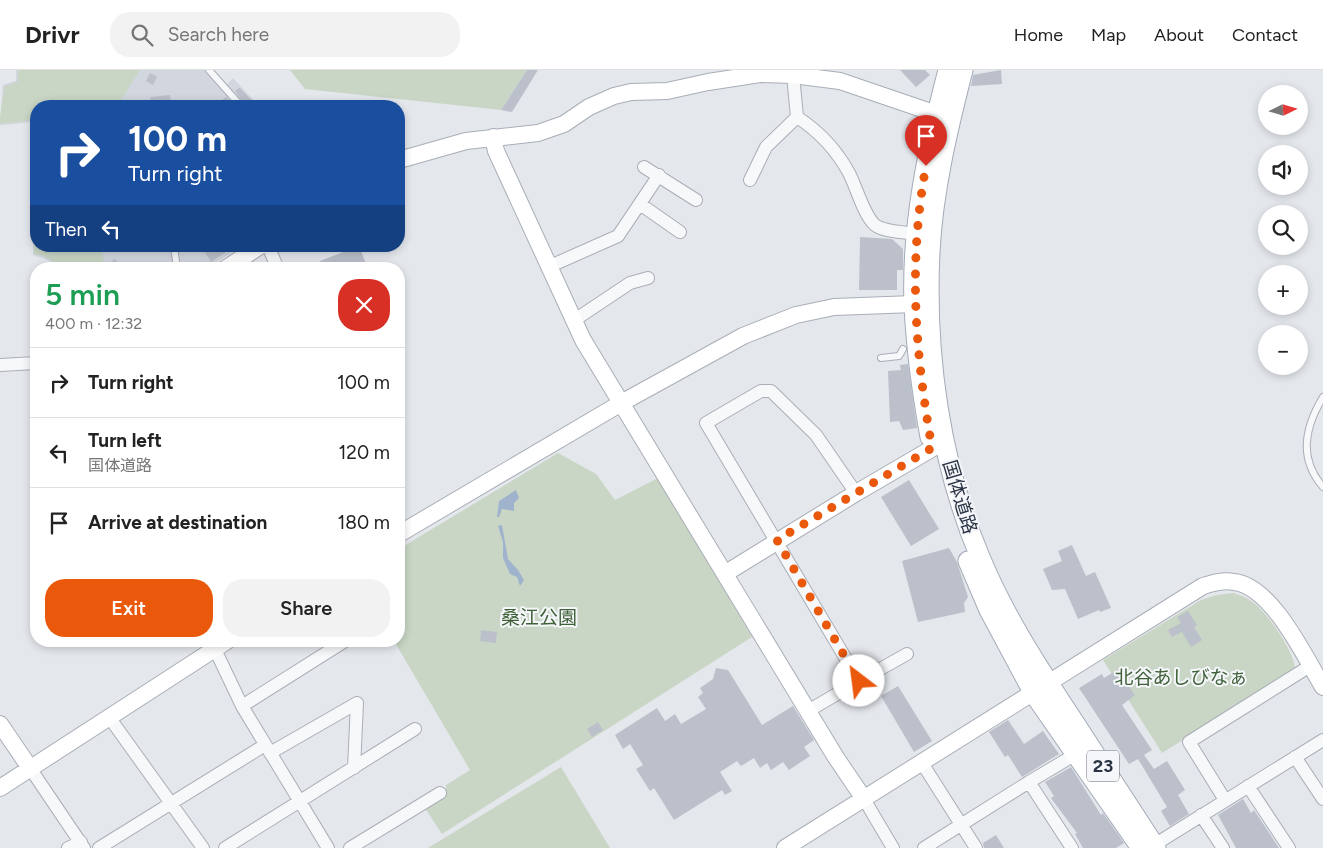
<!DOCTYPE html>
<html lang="en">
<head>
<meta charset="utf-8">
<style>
	body { margin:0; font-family:Figtree,"Noto Sans JP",sans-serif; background:#f2f2f2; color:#222; height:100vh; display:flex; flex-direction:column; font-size:19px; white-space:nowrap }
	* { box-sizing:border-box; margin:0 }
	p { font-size:16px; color:#767676 }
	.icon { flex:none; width:28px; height:28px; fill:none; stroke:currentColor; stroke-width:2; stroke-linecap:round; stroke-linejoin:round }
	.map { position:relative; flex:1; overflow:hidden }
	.drawer { position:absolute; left:30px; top:192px; width:375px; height:385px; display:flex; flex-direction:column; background:#fff; border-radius:20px; box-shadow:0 2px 8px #0003 }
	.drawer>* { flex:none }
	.banner { position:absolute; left:30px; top:30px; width:375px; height:152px; border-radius:20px; box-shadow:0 2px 8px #0003; background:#1a4fa0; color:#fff; overflow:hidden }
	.needle { width:32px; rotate:85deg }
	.buttons { position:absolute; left:1258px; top:15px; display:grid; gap:10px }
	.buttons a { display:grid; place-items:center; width:50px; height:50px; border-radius:50%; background:#fff; box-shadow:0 2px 8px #0003; font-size:25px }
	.pin { position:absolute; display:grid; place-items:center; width:42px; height:42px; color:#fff; margin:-51px -21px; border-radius:50% 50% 50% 0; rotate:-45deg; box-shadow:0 0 5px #0007 }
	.pin .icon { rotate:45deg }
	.me { position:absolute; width:55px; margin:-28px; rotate:330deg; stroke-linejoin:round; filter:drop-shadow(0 0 4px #0008) }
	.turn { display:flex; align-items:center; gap:18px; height:105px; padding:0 15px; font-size:22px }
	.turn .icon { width:65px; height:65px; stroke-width:2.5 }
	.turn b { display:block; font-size:35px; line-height:42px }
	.then { display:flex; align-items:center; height:48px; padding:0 15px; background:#0003; gap:10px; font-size:19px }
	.round { display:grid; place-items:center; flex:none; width:52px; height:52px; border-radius:20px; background:#f2f2f2 }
	.overview { display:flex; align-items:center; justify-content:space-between; height:85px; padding:0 15px }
	h1 { font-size:30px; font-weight:600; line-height:38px; color:#1e9e55 }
	.primary-button { display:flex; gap:10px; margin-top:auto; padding:10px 15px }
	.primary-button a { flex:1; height:58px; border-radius:20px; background:#ea580c; color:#fff; font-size:20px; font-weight:600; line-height:58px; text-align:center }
	.primary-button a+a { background:#f2f2f2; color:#222 }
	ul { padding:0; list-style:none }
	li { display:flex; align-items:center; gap:15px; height:70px; padding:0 15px; border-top:1px solid #e0e0e0 }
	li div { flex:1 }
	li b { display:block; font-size:19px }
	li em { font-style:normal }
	header { display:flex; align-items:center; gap:30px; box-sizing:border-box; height:70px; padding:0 25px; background:#fff; border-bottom:1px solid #e0e0e0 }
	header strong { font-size:24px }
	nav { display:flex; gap:28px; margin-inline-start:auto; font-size:18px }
	.search { width:350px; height:45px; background:#f2f2f2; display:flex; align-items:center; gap:12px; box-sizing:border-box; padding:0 18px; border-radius:20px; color:#767676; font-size:19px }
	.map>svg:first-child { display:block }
	.built { fill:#d2d6de }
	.green { fill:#c9d6c5 }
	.water { fill:#9fb4cc }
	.building { fill:#bbc0ca }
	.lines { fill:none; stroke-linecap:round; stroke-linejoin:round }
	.lane-casing { stroke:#a9aeb7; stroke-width:8 }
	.street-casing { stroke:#a9aeb7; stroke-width:14 }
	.secondary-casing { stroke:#a9aeb7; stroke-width:18 }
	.primary-casing { stroke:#a3abb8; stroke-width:21 }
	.lane { stroke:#f7f8fa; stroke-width:6 }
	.street { stroke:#f7f8fa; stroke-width:12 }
	.secondary { stroke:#fff; stroke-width:16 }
	.primary { stroke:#fff; stroke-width:19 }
	.route { stroke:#ea580c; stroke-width:9; stroke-dasharray:0 16.2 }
	.labels { text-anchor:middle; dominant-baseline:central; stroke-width:4; stroke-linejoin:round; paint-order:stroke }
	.shield { fill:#f4f6f9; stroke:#676e7b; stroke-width:1 }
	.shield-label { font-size:18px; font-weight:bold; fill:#2b3445 }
	.street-label { font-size:19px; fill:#2b3445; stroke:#f4f6f9 }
	.park-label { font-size:19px; fill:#3f6138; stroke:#f4f6f9 }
</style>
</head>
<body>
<header>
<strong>Drivr</strong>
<div class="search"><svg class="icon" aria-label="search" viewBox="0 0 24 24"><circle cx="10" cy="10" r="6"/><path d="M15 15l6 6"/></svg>Search here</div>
<nav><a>Home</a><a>Map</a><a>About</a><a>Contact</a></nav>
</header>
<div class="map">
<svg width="1323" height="778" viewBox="0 0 1323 778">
	<rect width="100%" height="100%" fill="#e4e7ec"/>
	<!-- built -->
	<path class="built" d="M16 0H214L227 14 233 8 259 36H36V58L33 52 0 55 3 15 16 11Z
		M36 168V176H241L206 199H66L43 188 33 185V171Z"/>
	<!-- green -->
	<path class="green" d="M18 0H140L117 36H36V55L33 50 0 54C0 40 3 30 4 17L18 11Z
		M290 0H527L501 40 305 19Z
		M36 169V176H102L104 195 100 199H68L43 186 33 184Z
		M558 383 596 404 615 430 658 408 752 567 442 764 425 738 446 724V715L470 700 394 571H399V479Z
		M1233 523C1239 525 1246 527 1251 531 1266 540 1296 584 1295 600L1162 683 1103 590 1201 530 1217 525Z
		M561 697 610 778H428Z"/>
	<!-- water -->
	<path class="water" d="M516 420 519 428 514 433V441L502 439 499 447H497L499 431Z
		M502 455 508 489 518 500 524 510 520 516 517 507 510 504 503 488V472L498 456Z"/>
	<!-- building -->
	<path class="building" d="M527 0H538L512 42 501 40Z
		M900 0H925L930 5 916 17Z
		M1001 0 1002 14 971 16 973 5Z
		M150 3 157 7 153 15 146 11Z
		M239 18H240L257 36H246L235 21Z
		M170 25 172 36H151L150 27Z
		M226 27 235 36H214Z
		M860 167 892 169 903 179V200H897V220H859Z
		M201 176H235L211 192Z
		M359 176 368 199H323L320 191Z
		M114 189 126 199H106Z
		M908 294 917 358 903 360 899 351 890 352 888 301 901 300 900 295Z
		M909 410 939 459 911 476 881 427Z
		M1072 475 1086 506 1095 502 1111 538 1100 542 1099 540 1078 549 1065 519 1052 520 1043 499 1062 491 1058 481Z
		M949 478 957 492 968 527 964 533 965 542 918 552 902 491Z
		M1188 541 1197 555 1194 557 1202 570 1191 577 1182 562 1172 567 1168 560 1181 553 1177 547Z
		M481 560 497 562 496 573 480 571Z
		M716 598 728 600 762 655 793 636 814 670 804 677 810 686 789 700 783 692 771 700 767 693 760 698 754 688 741 696 737 691 720 702 732 721 725 725 722 720 674 750 654 718 650 721 636 699 643 695 630 674 623 679 615 665 657 638 665 651 675 644 681 654 706 639 698 627 703 623 700 618 713 609Z
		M1117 600 1135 625 1122 635 1152 680 1144 685 1154 699 1167 691 1185 720 1178 725 1189 744 1170 756 1161 741 1167 737 1138 689 1129 694 1079 618 1102 604 1104 608Z
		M898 616 932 671 914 682 881 626Z
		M1008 650 1024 674 1043 661 1059 684 1022 707 1008 685 1005 687 989 662Z
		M598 652 603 660 592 667 587 659Z
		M1071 697 1101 745 1103 743 1124 773 1116 778H1083L1075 764 1077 763 1051 728 1054 726 1045 712Z
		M1243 729 1251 743 1254 740 1279 778H1236L1218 745Z
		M996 765 1004 778H984L983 773Z"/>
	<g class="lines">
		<defs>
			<path id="lane" d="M209 0 241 36
				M174 176 177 199
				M881 288 899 286 903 279
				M1323 327C1305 357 1298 388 1323 417"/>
			<path id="street" d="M797 47C820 62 836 79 849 103 856 116 864 146 875 155 884 162 905 162 917 164
				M644 97 696 130
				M750 110 766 77 797 47 793 5
				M640 134 680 162
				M268 176 278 199
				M548 197 618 166 659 105
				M573 251 630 213 648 208
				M0 295 36 293
				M211 571 242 636 328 778
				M859 611 907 584
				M242 636 345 571
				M808 641 859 611 706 353 761 321H771L816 365 856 423
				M109 647 203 778
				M270 683 357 633
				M1295 687 1323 729
				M922 693 976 778
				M30 698 84 778
				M354 698 357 633
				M1029 712 1072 778
				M1248 716 1289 778
				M864 729 893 778
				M1225 730 1189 672 1310 596
				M1201 745 1223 778
				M1154 775 1323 670
				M68 778 81 772
				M99 778 265 675
				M225 778 415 659
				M350 778 440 723
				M924 778 1029 712 1076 684"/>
			<path id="secondary" d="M493 67 496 81 583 270 835 686 864 729
				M399 90 466 71 538 63 564 54 589 37 614 26 631 22 667 21 708 12 760 4 793 5 840 11 928 41 949 45
				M225 199 260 176
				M399 464 623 332 743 266 796 245 834 237 914 234
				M726 503 856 423 933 378
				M0 654 30 698
				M0 718 227 571
				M785 778 1203 516C1213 513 1223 510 1234 512 1272 516 1305 587 1323 617"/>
			<path id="primary" d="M963 0C948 59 933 121 930 182 925 285 940 392 980 487 1005 548 1042 603 1078 658 1104 698 1130 738 1156 778
				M930 367C922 323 916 280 914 235 911 155 928 77 948 0
				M968 491 989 540 1034 624 1141 778"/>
		</defs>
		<!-- lane casing -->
		<use href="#lane" class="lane-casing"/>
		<!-- street casing -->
		<use href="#street" class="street-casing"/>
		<!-- secondary casing -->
		<use href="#secondary" class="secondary-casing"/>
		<!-- primary casing -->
		<use href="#primary" class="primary-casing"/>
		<!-- lane -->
		<use href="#lane" class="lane"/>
		<!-- street -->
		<use href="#street" class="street"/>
		<!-- secondary -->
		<use href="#secondary" class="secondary"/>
		<!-- primary -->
		<use href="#primary" class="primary"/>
	</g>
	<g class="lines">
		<!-- route -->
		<path class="route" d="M859 611 777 470 932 378C915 282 908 193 926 96"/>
	</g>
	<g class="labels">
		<!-- shield labels -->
		<rect class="shield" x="1087" y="680.5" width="32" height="31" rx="4"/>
		<g class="shield-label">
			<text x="1103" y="696">23</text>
		</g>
		<!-- street labels -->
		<g class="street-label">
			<text transform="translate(960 427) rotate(73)">国体道路</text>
		</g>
		<!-- park labels -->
		<g class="park-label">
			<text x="539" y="547">桑江公園</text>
			<text x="1181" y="607">北谷あしびなぁ</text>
		</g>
	</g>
</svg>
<div class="buttons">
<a><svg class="needle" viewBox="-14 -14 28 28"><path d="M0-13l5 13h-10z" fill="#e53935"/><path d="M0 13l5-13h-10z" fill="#767676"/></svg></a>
<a><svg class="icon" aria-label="sound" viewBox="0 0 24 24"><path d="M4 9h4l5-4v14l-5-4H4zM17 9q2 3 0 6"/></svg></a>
<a><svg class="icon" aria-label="search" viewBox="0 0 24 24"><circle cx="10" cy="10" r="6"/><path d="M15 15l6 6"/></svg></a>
<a>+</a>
<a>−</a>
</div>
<div class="pin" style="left:926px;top:96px;background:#d93025"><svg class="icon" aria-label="arrive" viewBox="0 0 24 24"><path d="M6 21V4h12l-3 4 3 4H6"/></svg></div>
<svg class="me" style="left:859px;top:611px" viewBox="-20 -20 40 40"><circle r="19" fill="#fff"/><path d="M0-13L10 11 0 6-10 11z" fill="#ea580c"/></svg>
<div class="banner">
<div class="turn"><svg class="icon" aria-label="right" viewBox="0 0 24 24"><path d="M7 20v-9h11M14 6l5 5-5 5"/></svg><div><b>100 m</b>Turn right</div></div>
<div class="then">Then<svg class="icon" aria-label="left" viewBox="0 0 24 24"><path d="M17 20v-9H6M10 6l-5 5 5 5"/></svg></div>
</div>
<section class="drawer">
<div class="overview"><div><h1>5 min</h1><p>400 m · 12:32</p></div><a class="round" style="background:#d93025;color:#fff"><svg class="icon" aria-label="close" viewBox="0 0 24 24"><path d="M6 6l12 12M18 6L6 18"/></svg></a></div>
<ul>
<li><svg class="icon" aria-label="right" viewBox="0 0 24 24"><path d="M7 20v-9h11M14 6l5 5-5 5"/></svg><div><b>Turn right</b></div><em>100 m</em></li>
<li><svg class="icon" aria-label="left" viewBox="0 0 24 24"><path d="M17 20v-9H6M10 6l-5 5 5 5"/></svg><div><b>Turn left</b><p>国体道路</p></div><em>120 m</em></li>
<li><svg class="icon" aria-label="arrive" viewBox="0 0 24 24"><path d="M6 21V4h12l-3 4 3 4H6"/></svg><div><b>Arrive at destination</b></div><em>180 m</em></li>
</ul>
<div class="primary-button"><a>Exit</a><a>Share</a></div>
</section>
</div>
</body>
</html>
